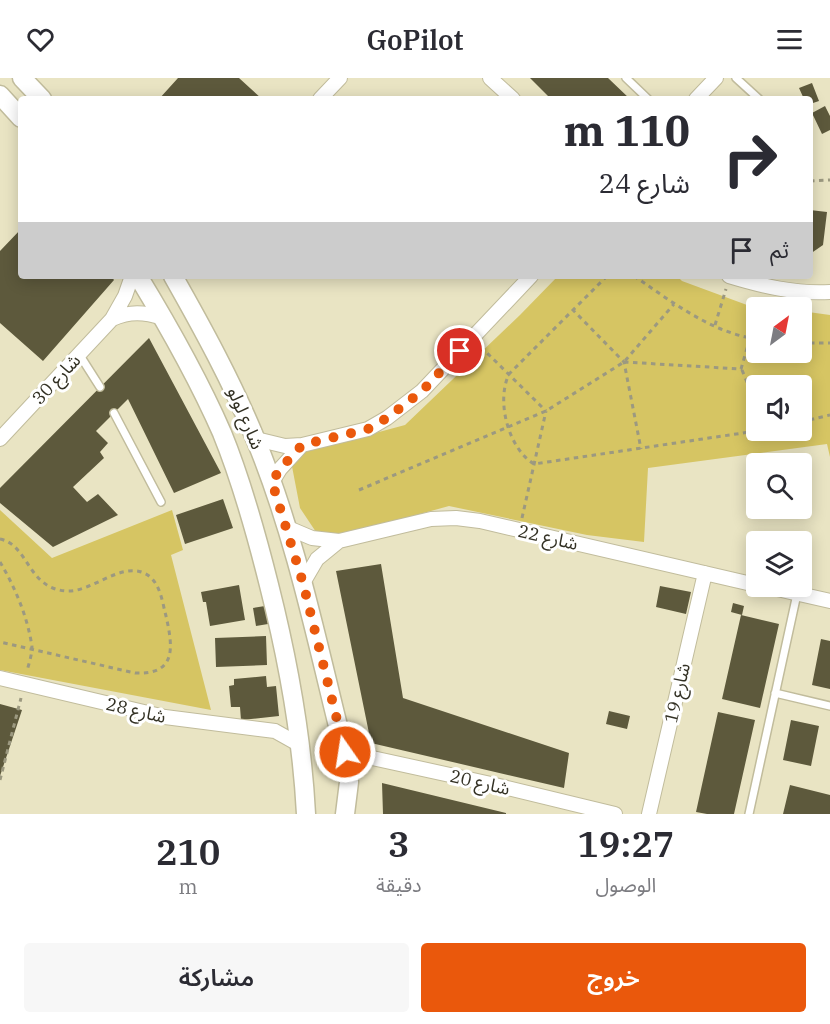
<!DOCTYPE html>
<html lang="ar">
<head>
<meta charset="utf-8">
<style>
	body { margin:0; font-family:"IBM Plex Serif","Noto Sans Arabic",serif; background:#f7f7f7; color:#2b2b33; direction:rtl; height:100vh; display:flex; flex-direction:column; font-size:22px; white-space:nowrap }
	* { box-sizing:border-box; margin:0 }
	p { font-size:20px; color:#7c7c81 }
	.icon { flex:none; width:33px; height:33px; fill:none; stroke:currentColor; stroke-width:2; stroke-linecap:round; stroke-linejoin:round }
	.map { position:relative; height:736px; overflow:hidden; direction:ltr }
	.panel { display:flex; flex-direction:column; background:#fff; flex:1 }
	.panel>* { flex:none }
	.hud { position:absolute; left:18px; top:18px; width:795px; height:183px; border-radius:6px; box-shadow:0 3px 15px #0003; direction:rtl; background:#fff; color:#2b2b33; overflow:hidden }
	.needle { width:39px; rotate:32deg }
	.controls { position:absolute; left:746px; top:219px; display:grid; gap:12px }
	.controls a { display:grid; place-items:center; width:66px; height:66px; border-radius:6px; background:#fff; box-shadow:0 3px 15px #0003; font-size:30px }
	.pin { position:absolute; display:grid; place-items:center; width:51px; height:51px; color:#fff; margin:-26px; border:3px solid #fff; border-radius:50%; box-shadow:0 2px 6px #0007 }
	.me { position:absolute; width:66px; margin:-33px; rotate:347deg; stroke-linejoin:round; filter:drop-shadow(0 0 4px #0008) }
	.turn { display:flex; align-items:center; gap:21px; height:126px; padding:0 24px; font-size:27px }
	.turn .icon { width:78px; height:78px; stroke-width:2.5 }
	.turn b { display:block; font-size:42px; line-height:51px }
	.then { display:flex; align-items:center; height:57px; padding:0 24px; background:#0003; gap:12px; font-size:22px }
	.eta { display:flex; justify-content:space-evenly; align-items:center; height:102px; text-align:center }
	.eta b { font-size:36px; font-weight:600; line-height:42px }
	.primary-button { display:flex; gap:12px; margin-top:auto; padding:12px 24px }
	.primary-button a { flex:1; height:69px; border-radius:6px; background:#ea580c; color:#fff; font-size:24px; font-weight:600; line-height:69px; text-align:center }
	.primary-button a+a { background:#f7f7f7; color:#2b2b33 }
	header { display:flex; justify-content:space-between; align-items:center; height:78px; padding:0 24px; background:#fff; font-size:27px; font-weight:600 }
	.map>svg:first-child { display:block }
	.green { fill:#d6c563; fill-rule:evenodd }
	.building { fill:#5d593c }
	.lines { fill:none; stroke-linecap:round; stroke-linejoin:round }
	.service-casing { stroke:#c1bc9c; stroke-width:10 }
	.minor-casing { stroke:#c1bc9c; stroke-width:16 }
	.tertiary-casing { stroke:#c1bc9c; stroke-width:21 }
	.path { stroke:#9c9980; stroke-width:3; stroke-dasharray:4.5 4.5; stroke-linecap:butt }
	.service { stroke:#fff; stroke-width:7 }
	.minor { stroke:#fff; stroke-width:14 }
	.tertiary { stroke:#fff; stroke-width:18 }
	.route { stroke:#ea580c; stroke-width:10; stroke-dasharray:0 18 }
	.labels { text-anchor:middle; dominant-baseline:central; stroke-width:6; stroke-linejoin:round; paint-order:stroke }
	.street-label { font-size:18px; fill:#333124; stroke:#fff }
</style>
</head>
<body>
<header><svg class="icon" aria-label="menu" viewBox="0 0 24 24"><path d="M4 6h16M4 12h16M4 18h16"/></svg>GoPilot<svg class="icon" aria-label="heart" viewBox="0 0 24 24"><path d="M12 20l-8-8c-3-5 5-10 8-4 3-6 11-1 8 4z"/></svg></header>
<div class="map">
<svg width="830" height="736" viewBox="0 0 830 736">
	<rect width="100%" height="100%" fill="#e9e4c3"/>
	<!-- green -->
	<path class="green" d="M558 198H677L682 203 747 227 768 229 756 230V274H801V233L830 237V379L827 366 648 390 644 464 587 457 449 428 322 463 300 430 290 378 405 347 520 237ZM756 308H801V352H756Z
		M0 432 52 480 172 432 183 472 171 477 211 632 0 592Z"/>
	<!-- building -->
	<path class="building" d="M178 0H239L262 21H159Z
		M530 0H608L630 21H551Z
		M812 5 819 23 810 26V21H804L799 10Z
		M825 28 830 38V52L822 56 812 35Z
		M810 132 827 134 823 167 810 176Z
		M21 151V198H111L114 202 43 283 0 245V173Z
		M149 260 221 395 174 415 128 321 96 353 108 365 100 374 104 380 73 409 87 424 98 416 118 437 53 469 0 425V410Z
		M223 421 233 450 185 466 176 437Z
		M381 486 403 620 569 675 564 710 371 665 336 493Z
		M239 507 245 542 210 548 206 524H203L201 514Z
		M660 508 691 514 686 536 656 529Z
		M733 525 744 528 742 537 731 534Z
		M265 528 268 546 256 548 253 530Z
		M741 537 779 546 760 630 722 621Z
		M266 558 267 587 216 589 215 560Z
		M821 561 830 563V611L812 607Z
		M266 598 267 609 276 608 279 638 241 642 240 629H231L229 608 234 607V601Z
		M0 626 22 632 0 698Z
		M609 633 630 638 627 651 606 646Z
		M718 634 755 642 734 736H707L696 734Z
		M791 642 819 648 811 688 783 682Z
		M382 705 506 735V736H383Z
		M790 707 830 717V736H783Z"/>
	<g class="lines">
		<defs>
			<path id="service" d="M626 0 648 21
				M736 0 759 21
				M79 276 100 309
				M114 335 161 424
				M775 615 830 628
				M749 736 797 516"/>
			<path id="minor" d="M490 0 513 21
				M320 21 340 0
				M696 21 716 0
				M729 198C762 208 795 216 830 214
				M112 241C130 233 144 234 163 240
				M0 361 112 241 125 218 132 198
				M256 361 285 368 302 367 368 351 387 340 422 313 531 198
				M272 404 280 391 302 367
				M286 449 312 460 339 463 431 441 456 440 480 443 756 507
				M303 505 317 481 339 463
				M764 508 830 523
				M0 600 165 639 275 653 300 667
				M345 674 491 706 615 736
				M649 736 705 495"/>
			<path id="tertiary" d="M22 0 42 21
				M0 17 21 40
				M138 198C169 249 198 300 222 355 242 404 256 455 269 507 288 582 302 659 306 736
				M173 198C203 251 232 304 255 360 298 464 319 575 347 684L349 704 345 736"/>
		</defs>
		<!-- service casing -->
		<use href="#service" class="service-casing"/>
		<!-- minor casing -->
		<use href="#minor" class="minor-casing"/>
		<!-- tertiary casing -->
		<use href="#tertiary" class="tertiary-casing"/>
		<!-- path -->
		<path class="path" d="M810 103 830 102
			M607 198 509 296C496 323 508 370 534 386L763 352
			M634 198C671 223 710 254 756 261
			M572 231 624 284 641 371
			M715 247 726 211
			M801 265H830
			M481 269 546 333
			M624 284 741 291 750 260
			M742 292 756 326
			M801 344 830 337
			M359 412 546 333 624 284 674 226
			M522 440 546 333
			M0 461C29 467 27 510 66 513 91 515 120 484 144 495 160 502 162 523 166 538 173 569 177 597 135 595L0 564
			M0 484C15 509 28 540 32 569 32 577 29 585 27 593
			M0 702 21 620"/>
		<!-- service -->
		<use href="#service" class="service"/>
		<!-- minor -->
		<use href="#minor" class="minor"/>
		<!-- tertiary -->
		<use href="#tertiary" class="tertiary"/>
	</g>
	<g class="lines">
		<!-- route -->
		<path class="route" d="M345 674 303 505 272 404 280 391 302 367 368 351 387 340 422 313 460 273"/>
	</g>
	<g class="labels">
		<!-- street labels -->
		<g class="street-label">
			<text transform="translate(56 301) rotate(-47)">شارع 30</text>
			<text transform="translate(246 340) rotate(67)">شارع لولو</text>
			<text transform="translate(548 459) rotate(13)">شارع 22</text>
			<text transform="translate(677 615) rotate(-77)">شارع 19</text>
			<text transform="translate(136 632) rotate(13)">شارع 28</text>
			<text transform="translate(480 704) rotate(13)">شارع 20</text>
		</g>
	</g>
</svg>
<div class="controls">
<a><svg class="needle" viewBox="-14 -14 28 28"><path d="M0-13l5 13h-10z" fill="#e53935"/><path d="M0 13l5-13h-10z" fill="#7c7c81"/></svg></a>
<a><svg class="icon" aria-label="sound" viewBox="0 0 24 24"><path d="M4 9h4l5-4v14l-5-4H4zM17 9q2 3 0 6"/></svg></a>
<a><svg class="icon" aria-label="search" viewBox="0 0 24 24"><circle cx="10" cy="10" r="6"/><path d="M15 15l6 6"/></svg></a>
<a><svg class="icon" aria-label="layers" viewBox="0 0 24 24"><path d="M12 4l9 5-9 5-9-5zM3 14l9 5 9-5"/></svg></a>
</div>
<div class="pin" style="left:460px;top:273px;background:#d93025"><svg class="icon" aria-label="arrive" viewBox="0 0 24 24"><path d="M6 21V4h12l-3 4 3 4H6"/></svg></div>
<svg class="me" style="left:345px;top:674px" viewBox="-20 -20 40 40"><circle r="17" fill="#ea580c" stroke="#fff" stroke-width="3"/><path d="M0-11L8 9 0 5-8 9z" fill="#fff"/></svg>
<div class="hud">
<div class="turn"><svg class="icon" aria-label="right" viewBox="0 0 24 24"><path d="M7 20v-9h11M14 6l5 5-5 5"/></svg><div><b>110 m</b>شارع 24</div></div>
<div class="then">ثم<svg class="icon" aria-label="arrive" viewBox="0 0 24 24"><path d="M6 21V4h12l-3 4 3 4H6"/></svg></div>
</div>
</div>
<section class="panel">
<div class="eta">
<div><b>19:27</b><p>الوصول</p></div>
<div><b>3</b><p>دقيقة</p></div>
<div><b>210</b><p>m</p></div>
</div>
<div class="primary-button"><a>خروج</a><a>مشاركة</a></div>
</section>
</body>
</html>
